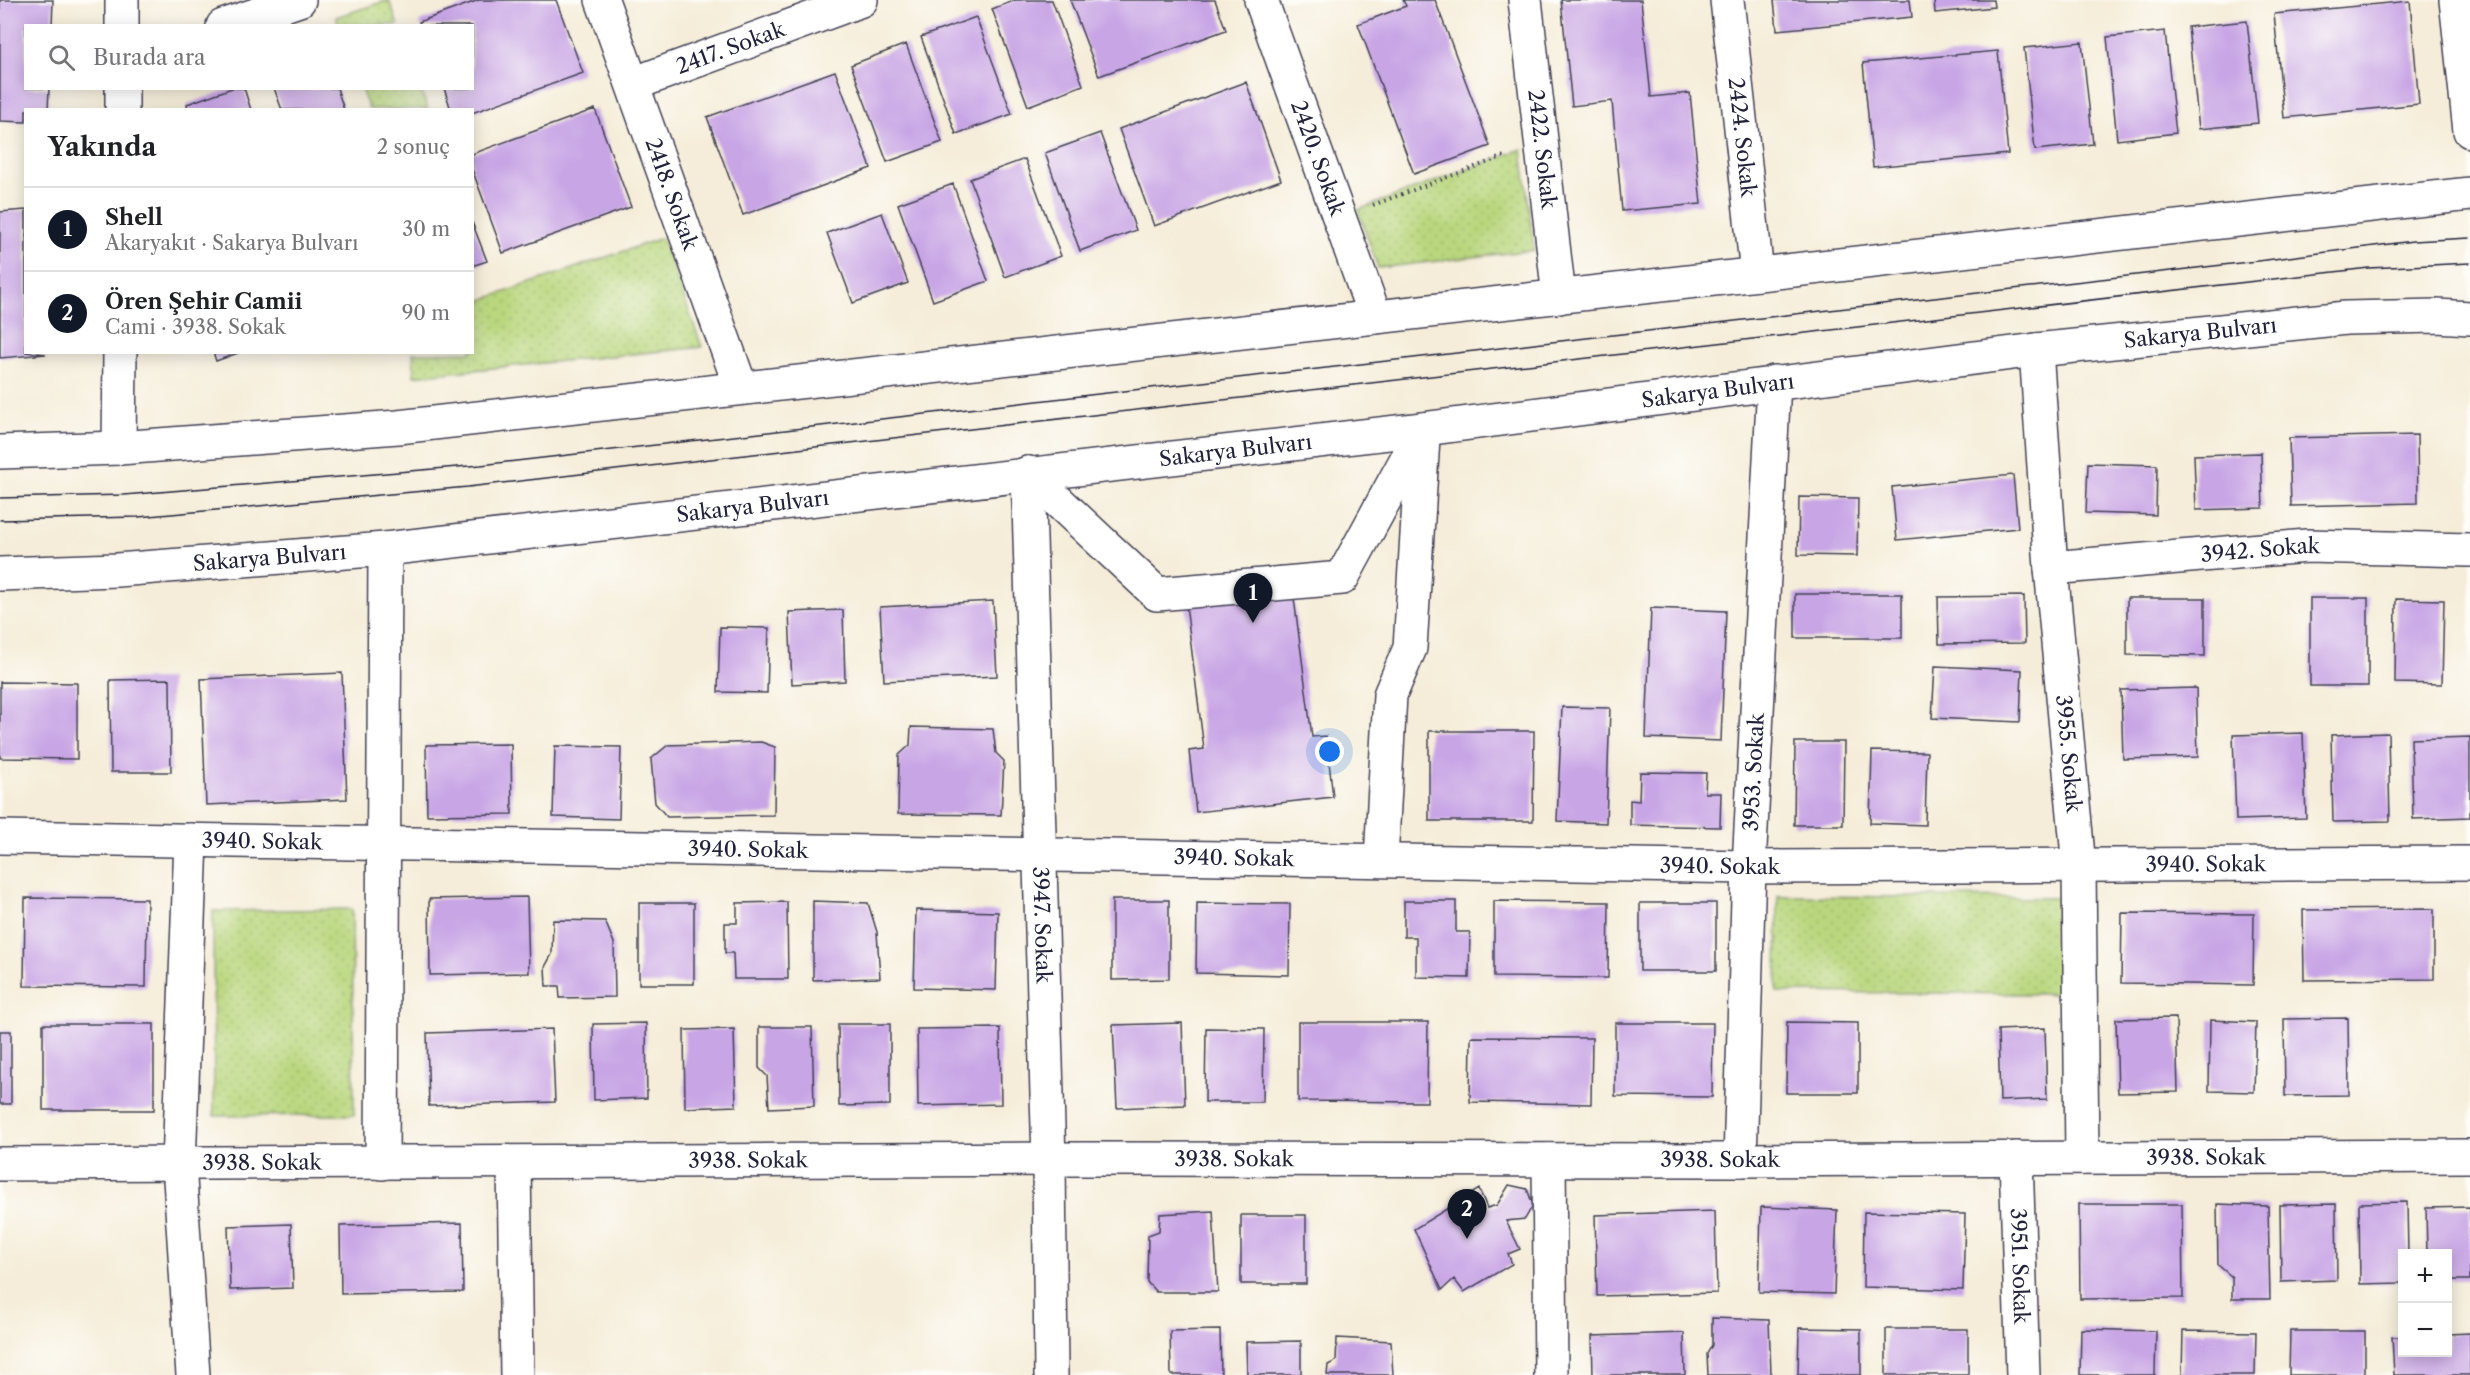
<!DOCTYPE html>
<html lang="tr">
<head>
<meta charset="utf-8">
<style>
	body { margin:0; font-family:"Libre Caslon Text",serif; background:#f6f6f6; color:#202124 }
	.controls { position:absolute; right:18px; bottom:18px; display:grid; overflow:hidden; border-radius:0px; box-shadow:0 3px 15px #0003 }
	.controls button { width:54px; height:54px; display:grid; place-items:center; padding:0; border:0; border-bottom:2px solid #e0e0e0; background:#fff; color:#202124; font:30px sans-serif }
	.you { position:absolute; left:1330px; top:752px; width:21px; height:21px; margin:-15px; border:4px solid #fff; border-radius:50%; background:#1a73e8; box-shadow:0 0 0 9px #1a73e833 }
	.badge { display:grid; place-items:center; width:39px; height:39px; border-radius:50%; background:#111827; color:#fff; font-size:20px; font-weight:700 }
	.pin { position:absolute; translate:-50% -50px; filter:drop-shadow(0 2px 3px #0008) }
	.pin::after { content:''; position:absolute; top:32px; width:21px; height:18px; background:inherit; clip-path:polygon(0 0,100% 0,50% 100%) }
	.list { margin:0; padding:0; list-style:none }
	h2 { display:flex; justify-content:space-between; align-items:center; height:78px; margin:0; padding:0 24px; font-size:26px }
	h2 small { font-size:20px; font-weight:400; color:#757577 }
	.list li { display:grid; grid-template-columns:39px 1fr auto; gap:18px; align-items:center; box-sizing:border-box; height:84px; padding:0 24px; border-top:2px solid #e0e0e0 }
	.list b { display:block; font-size:22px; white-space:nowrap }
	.list p { margin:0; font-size:20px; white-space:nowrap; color:#757577 }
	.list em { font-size:20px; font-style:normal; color:#757577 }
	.icon { flex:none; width:33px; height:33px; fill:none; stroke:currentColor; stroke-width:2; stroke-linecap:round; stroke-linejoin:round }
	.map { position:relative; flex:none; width:2470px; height:1375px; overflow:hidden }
	.search { position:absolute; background:#fff; box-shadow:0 3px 15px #0003; left:24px; top:24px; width:450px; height:66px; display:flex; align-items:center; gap:15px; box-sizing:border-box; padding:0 21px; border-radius:0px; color:#757577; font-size:22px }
	.panel { position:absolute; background:#fff; box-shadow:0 3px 15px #0003; left:24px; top:108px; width:450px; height:246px; border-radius:0px }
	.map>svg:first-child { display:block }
	.green { fill:url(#green-dots); stroke:#6e7c5c; stroke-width:1.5 }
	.building { fill:#c8a5e5 }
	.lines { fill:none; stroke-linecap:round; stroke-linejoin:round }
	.minor-casing { stroke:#424053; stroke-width:36 }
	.major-casing { stroke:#424053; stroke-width:36 }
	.path { stroke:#424053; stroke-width:4; stroke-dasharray:1.5 4.5; stroke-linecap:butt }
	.minor { stroke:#fff; stroke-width:33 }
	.major { stroke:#fff; stroke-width:33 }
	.tram { stroke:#22223b; stroke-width:1.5 }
	.labels { text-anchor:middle; stroke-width:5; stroke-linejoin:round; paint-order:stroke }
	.street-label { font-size:21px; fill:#22223b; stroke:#fdfcf7 }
</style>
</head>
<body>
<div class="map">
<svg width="2470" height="1375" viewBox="0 0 2470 1375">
	<defs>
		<pattern id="green-dots" width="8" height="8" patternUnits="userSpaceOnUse" patternTransform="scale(1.5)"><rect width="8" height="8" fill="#b9d77e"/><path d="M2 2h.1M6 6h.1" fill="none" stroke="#9fb86e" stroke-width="1.8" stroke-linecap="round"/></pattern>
	</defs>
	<rect width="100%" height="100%" fill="#fdfcf7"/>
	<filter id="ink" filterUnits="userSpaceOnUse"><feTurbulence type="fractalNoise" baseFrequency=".0167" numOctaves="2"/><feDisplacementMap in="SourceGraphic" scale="12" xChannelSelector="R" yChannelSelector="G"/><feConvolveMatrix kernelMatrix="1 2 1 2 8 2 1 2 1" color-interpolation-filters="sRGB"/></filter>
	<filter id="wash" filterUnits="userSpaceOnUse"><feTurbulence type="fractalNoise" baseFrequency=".008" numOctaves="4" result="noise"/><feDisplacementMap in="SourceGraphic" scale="24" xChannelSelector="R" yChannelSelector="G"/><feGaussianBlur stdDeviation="1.35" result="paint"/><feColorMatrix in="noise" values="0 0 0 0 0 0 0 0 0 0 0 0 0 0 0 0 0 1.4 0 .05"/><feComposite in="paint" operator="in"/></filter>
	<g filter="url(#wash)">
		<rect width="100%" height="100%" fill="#f5edd9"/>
		<path class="green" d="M389,0l9,25h-59l-3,-8z
			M361,89h59l8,20h-59z
			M1522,149l12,101 -156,18 -20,-58z
			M662,238l40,109 -288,29 -1,-23 59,-1 1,-49z
			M1778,896l284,2 -1,96 -284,-2z
			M352,909l2,206 -140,1 -1,-205z"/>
		<g id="blocks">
			<path class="building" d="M0,0h53l-1,26h-26v62h23l-1,22h-22v12l-26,-1z
				M479,0h77l27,73 -111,40v-3h-21l-7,-22h28v-62h-51l-2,-4z
				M1016,0h36l31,85 -55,21 -36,-97z
				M1070,0h145l11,30 -127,46z
				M1403,0h32l55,146 -76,28 -56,-150 48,-18z
				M1561,0h80l10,97 39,-4 11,111 -79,7 -10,-110 -40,5z
				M1774,0h136l2,17 -135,13z
				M1934,0h59l1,7 -59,6z
				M2410,1l9,103 -135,14 -10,-104z
				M976,17l36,97 -56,20 -35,-97z
				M2247,21l11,102 -59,6 -11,-102z
				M2165,31l11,102 -59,7 -10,-103z
				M2082,42l11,102 -58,6 -11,-102z
				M906,44l36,98 -55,20 -36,-97z
				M1998,51l10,103 -135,13 -10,-104z
				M835,71l36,97 -128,47 -36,-98z
				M1246,82l35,98 -127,46 -35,-97z
				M232,88h12l7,22h-63l-1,-6z
				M274,88h63l7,22h-62z
				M595,109l36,98 -128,46 -31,-84v-15z
				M1100,133l36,97 -56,21 -35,-98z
				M1025,159l36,97 -56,21 -35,-98z
				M953,184l35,97 -55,20 -35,-97z
				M26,210v142l20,2 -46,4v-146z
				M882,213l26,70 -55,20 -26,-70z
				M472,222l15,39 -15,5z
				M213,352h25v1l-22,8z
				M2417,435l1,68 -127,3 -2,-68z
				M2261,453l2,55 -67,2 -2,-55z
				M2088,463l69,2 -1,50 -70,-2z
				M2013,475l5,53 -121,12 -5,-53z
				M1799,497l59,1 -1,58 -59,-1z
				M1290,567l22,170 14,-1 7,61 -137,15 -7,-61 15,-2 -21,-168z
				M1795,594h107v44h-107z
				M2024,596l1,47 -86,1 -1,-47z
				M2127,598h78v58l-78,-1z
				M2310,598h58v88h-58z
				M2396,599l48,1 -2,84 -47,-1z
				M993,601l4,75 -113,5 -4,-74z
				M1651,608l75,3 -5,130 -75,-3z
				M843,610l2,71 -53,3 -3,-72z
				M720,627l49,1 -2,65 -49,-1z
				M1935,666l87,4 -2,52 -88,-4z
				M342,673l5,126 -141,6 -5,-126z
				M170,679l1,93h-60l-1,-92z
				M0,682l77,1v76l-77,-1z
				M2196,688l2,69 -75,2 -2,-69z
				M1562,707l48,1 -4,115 -49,-2z
				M911,727l82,2 3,24 8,8 -3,54 -103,-1 1,-59 11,-10z
				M1429,731h105l-1,90h-104z
				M2303,733l3,85 -70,2 -3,-85z
				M2388,733l2,88 -57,1 -2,-87z
				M2470,737v80l-57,2 -2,-80z
				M761,742l14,5 -1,68 -107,2 -12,-14 -4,-44 17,-14z
				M1795,742h49l-1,83h-49z
				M511,744l1,70 -85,1 -1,-70z
				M555,746l66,1 -2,72 -66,-2z
				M1872,751l55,1 -2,73 -55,-2z
				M1640,772l66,1 -1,20h16l-1,34 -90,-2v-25l9,1z
				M527,897l2,76 -99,2 -1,-76z
				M25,898l122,1 -1,88 -122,-1z
				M1112,900h57v79l-57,1z
				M813,901l55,2 9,29 3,46 -67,2z
				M1404,901h52v31h14l-1,46 -53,-1v-40h-12z
				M1494,901l115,1 -1,76 -114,-1z
				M787,902l1,77h-54l-1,-26h-8v-30h12v-20z
				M639,903h55v81h-55z
				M1197,903l93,1 -1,71 -93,-2z
				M1640,903h76v68h-76z
				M2434,909v70l-130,1 -1,-70z
				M916,910l82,2 -2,78 -82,-2z
				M2122,913l132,1 -1,71 -132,-2z
				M553,920l52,1 9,22 1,54 -55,1 -1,-12h-13l-1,-19 7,-13z
				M2176,1018l2,74 -60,1 -2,-74z
				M2348,1018l1,77 -64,1 -1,-77z
				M2210,1020l46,2 -2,70 -45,-1z
				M1298,1022h130l-1,80 -129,-1z
				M1787,1022l71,1v70h-72z
				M646,1023l1,75 -53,2 -1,-76z
				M1182,1023l3,82 -68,3 -4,-83z
				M1615,1023h98l-1,74 -97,-1z
				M43,1024h111v86h-111z
				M838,1024h52v81l-51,1z
				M759,1027h53l2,79 -45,2 -2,-32 -8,-8z
				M1000,1028l1,76 -83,2 -1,-77z
				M1206,1028l58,1 -1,73h-58z
				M2045,1028l2,71 -47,2 -2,-71z
				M552,1029l3,73 -126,4 -2,-73z
				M734,1029l2,77 -51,2 -1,-78z
				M0,1031h11v73h-11z
				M1471,1037l121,1 -1,66 -121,-2z
				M1509,1185l18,4 6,16 -8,14 -19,2 14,28 -12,5 4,10 -48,28 -10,-13 -12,11 -28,-61 65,-40 8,19 10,-3z
				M2407,1202l1,52h-6v29l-42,1 -1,-81z
				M2079,1204h103l1,94 -103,1z
				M2217,1204l51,2 2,93h-38v-22l-14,-12z
				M2336,1204l1,76 -56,2 -1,-77z
				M1761,1207l76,3 -3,84 -75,-2z
				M2470,1207v73h-22v-26h-21l-1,-46z
				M1213,1211l5,81h-62l-9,-10 1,-47 11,-4 1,-17z
				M1715,1211l2,82 -120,3 -2,-81z
				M1864,1212l101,2 -2,76 -100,-3z
				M1241,1215h65v69h-65z
				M462,1223l1,69 -122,2 -1,-68z
				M291,1224l2,64 -63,2 -2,-64z
				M1712,1318l57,2 2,55h-63l-1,-21 5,-9z
				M1799,1328l62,1v46h-63z
				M1886,1329h82v46h-82z
				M2081,1329l75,2 -1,44h-75z
				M1220,1330l1,45h-50l-1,-44z
				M2183,1331l73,1 -1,43h-73z
				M2290,1331h75v44h-76z
				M1684,1333l1,42h-92l-1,-39z
				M2470,1333v42h-76l-2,-38h10v15h46v-18z
				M1337,1338l54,3 2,34h-66l1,-10 8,-4z
				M1301,1341v34h-54l-1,-33z"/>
		</g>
	</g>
	<g filter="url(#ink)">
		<use href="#blocks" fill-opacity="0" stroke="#424053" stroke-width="1.5"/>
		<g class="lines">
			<g class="minor-casing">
				<g id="minor">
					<path id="s1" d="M602,0l139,388"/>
					<path id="s2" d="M1261,0l114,317"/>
					<path id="s3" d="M1525,0l34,297"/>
					<path id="s4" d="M1727,0l30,274"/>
					<path d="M2456,0l14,131"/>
					<path d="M122,26v-26"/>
					<path d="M223,26l76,-26"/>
					<path id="s5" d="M633,84l228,-84"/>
					<path d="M122,110v-22"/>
					<path id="s6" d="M2036,350l15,218 28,299 3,291"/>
					<path d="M119,448l1,-96"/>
					<path id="s7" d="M1028,473l21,687 2,215"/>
					<path d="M1028,473l129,121 185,-16 81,-149"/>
					<path id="s8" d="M2051,568l256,-22 163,4"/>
					<path id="s9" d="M0,837l1749,30 721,-4"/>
					<path d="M191,840l-12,324 14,211"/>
					<path d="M1381,860l9,-165 20,-47 13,-210"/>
					<path id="s10" d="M2016,1158l7,217"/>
					<path d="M1549,1160l2,215"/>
					<path id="s11" d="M1740,1160l9,-293 25,-485"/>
					<path d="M382,1163l3,-614"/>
					<path d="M514,1163l3,212"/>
					<path id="s12" d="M0,1164l1085,-5 655,1 730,-4"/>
				</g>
			</g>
			<g class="major-casing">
				<g id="major">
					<path d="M0,452l119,-4 279,-21 2072,-233"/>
					<path id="s13" d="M0,574l117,-4 268,-21 1038,-120 613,-79 310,-32 91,-2 33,2"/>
				</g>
			</g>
			<path class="path" d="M1373,205l134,-50"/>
			<use href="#minor" class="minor"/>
			<use href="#major" class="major"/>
			<path class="tram" d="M0,498l124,-3 357,-30 1785,-205 147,-19 57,-3
				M0,520l138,-3 330,-30 1901,-219 101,-5"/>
		</g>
	</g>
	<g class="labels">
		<g class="street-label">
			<text dy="7" stroke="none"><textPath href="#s5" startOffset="104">2417. Sokak</textPath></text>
			<text dy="7" stroke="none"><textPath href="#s4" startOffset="138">2424. Sokak</textPath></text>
			<text dy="7" stroke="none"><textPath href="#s3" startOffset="150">2422. Sokak</textPath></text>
			<text dy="7" stroke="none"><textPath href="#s2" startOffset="168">2420. Sokak</textPath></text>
			<text dy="7" stroke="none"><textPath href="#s1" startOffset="206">2418. Sokak</textPath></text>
			<text dy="7" stroke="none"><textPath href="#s13" startOffset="2214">Sakarya Bulvarı</textPath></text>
			<text dy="7" stroke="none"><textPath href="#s13" startOffset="1728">Sakarya Bulvarı</textPath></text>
			<text dy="7" stroke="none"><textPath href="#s13" startOffset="1242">Sakarya Bulvarı</textPath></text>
			<text dy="7" stroke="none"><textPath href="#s13" startOffset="756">Sakarya Bulvarı</textPath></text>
			<text dy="7" stroke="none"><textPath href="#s8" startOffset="210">3942. Sokak</textPath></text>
			<text dy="7" stroke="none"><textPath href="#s13" startOffset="270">Sakarya Bulvarı</textPath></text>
			<text dy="7" stroke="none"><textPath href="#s6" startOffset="405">3955. Sokak</textPath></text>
			<text dy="7" stroke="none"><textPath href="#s11" startOffset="388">3953. Sokak</textPath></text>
			<text dy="7" stroke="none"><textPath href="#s9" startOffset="262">3940. Sokak</textPath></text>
			<text dy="7" stroke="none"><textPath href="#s9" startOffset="748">3940. Sokak</textPath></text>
			<text dy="7" stroke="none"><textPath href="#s9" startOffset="1234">3940. Sokak</textPath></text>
			<text dy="7" stroke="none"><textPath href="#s9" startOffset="1720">3940. Sokak</textPath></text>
			<text dy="7" stroke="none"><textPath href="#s9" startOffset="2206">3940. Sokak</textPath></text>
			<text dy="7" stroke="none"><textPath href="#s7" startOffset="452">3947. Sokak</textPath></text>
			<text dy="7" stroke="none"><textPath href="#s12" startOffset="2206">3938. Sokak</textPath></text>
			<text dy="7" stroke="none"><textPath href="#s12" startOffset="1234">3938. Sokak</textPath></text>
			<text dy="7" stroke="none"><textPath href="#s12" startOffset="1720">3938. Sokak</textPath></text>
			<text dy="7" stroke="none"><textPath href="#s12" startOffset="748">3938. Sokak</textPath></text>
			<text dy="7" stroke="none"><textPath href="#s12" startOffset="262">3938. Sokak</textPath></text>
			<text dy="7" stroke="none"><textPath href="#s10" startOffset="108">3951. Sokak</textPath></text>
		</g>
	</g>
</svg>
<div class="controls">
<button>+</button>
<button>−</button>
</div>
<div class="you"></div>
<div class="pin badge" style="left:1253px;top:623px">1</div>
<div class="pin badge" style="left:1467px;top:1239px">2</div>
<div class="search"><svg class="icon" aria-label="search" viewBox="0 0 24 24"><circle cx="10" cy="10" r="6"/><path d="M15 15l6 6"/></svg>Burada ara</div>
<section class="panel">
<h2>Yakında<small>2 sonuç</small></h2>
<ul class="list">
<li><span class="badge">1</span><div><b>Shell</b><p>Akaryakıt · Sakarya Bulvarı</p></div><em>30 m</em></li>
<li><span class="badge">2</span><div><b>Ören Şehir Camii</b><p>Cami · 3938. Sokak</p></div><em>90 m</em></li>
</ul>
</section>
</div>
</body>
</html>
